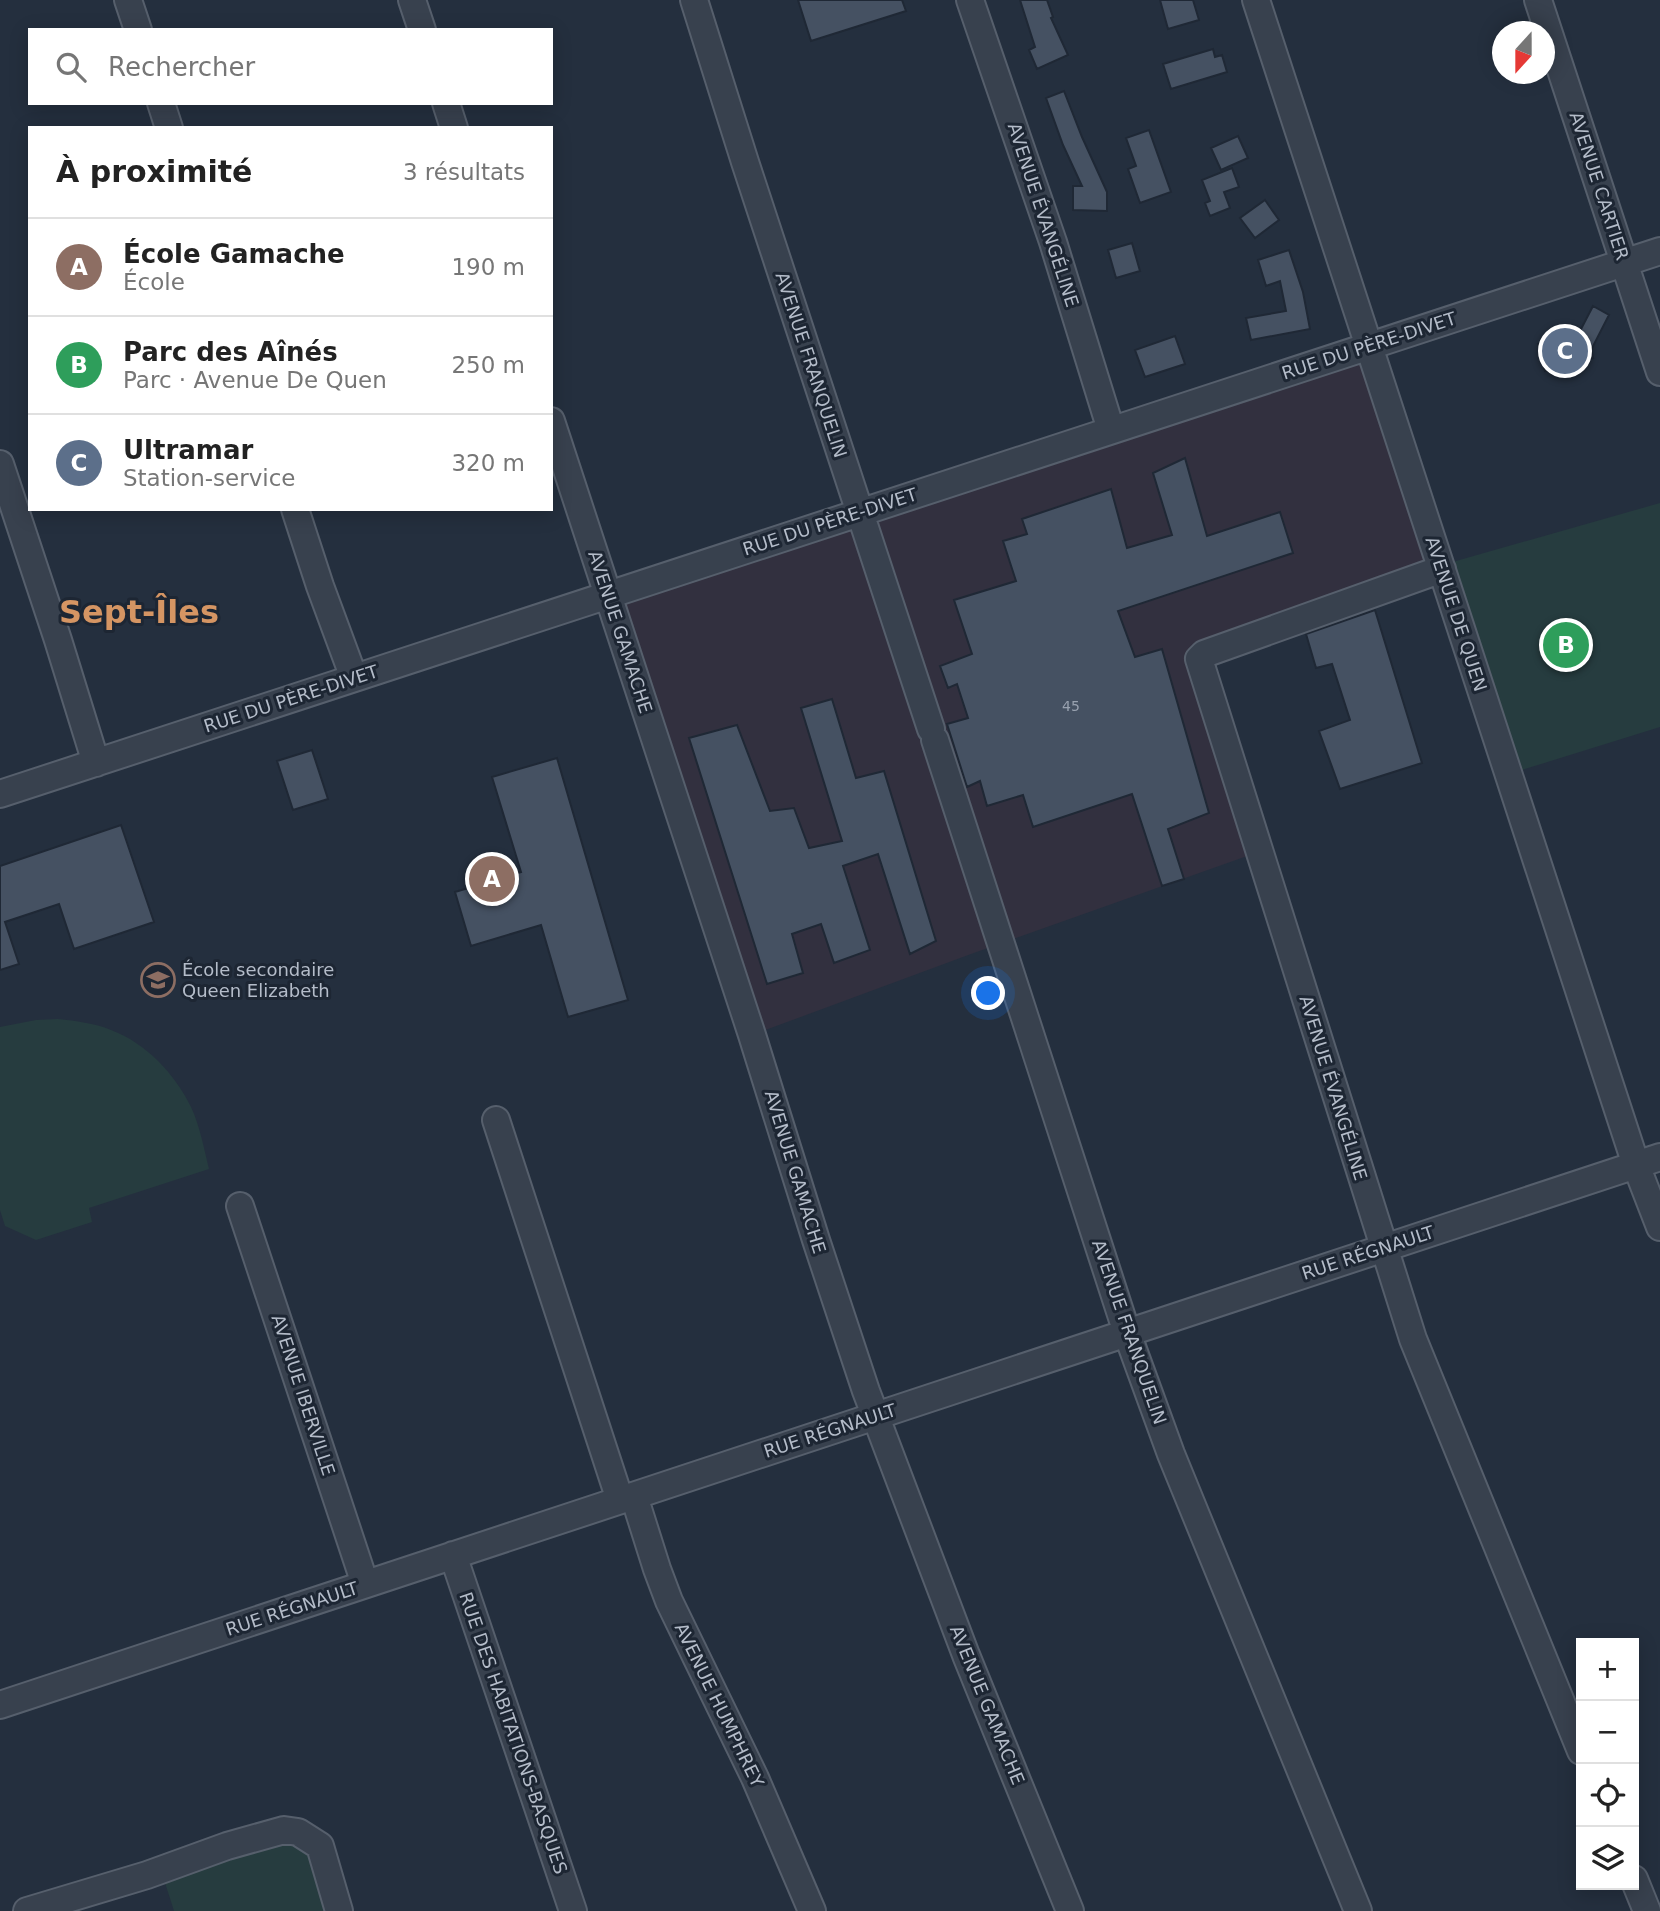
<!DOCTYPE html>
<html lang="fr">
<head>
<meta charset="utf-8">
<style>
	body { margin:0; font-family:"DejaVu Sans",sans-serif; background:#f6f6f6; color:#222 }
	.controls { position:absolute; right:21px; bottom:21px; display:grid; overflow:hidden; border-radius:0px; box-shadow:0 4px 18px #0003 }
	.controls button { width:63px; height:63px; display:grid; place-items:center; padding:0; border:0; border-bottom:2px solid #e0e0e0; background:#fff; color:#222; font:35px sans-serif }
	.compass { position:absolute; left:1492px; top:21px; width:63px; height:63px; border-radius:50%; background:#fff; box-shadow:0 4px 18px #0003; rotate:201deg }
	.you { position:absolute; left:989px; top:994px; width:24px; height:24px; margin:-18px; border:5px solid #fff; border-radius:50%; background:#1a73e8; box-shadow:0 0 0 10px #1a73e833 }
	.badge { display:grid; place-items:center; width:46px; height:46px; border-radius:50%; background:#516482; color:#fff; font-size:23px; font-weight:700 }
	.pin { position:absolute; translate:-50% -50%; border:4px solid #fff; box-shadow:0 2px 7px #0006 }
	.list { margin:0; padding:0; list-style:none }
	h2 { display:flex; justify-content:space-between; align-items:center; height:91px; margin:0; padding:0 28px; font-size:30px }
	h2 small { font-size:23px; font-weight:400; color:#767676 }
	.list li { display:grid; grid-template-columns:46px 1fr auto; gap:21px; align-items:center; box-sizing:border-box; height:98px; padding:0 28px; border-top:2px solid #e0e0e0 }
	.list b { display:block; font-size:26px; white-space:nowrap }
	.list p { margin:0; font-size:23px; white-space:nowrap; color:#767676 }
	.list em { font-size:23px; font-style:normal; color:#767676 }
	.icon { flex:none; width:38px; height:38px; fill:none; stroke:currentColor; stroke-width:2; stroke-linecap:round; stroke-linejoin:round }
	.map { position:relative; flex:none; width:1660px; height:1911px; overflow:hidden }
	.search { position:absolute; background:#fff; box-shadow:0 4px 18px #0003; left:28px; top:28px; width:525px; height:77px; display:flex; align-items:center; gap:18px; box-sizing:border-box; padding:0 24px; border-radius:0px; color:#767676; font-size:26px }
	.panel { position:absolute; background:#fff; box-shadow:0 4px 18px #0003; left:28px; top:126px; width:525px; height:385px; border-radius:0px }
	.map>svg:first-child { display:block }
	.medical { fill:#32303f }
	.green { fill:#263c3f }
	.building { fill:#455162; stroke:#1f2835; stroke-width:2 }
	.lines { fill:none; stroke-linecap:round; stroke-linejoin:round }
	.minor-casing { stroke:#565f6c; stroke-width:30 }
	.minor { stroke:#38414e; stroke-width:26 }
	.labels { text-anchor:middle; stroke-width:6; stroke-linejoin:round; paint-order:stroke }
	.number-label { font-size:14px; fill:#98a1af }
	.street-label { font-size:18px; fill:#b4bcc9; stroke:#1d2633 }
	.poi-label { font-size:18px; fill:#b4bcc9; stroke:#1d2633; text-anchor:start }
	.town-label { font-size:32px; font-weight:bold; fill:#d59563; stroke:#1d2633 }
</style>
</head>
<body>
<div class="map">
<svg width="1660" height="1911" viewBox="0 0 1660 1911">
	<rect width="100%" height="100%" fill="#242f3e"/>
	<path class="medical" d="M1369,346l73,223 -238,85 46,201 -279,99 -219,81 -143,-440z"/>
	<path class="green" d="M1660,503v224l-151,47 -60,-211z
		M58,1019c18,2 36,4 53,11 35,13 64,44 80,77 9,19 13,42 18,62l-120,39 3,14 -56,18 -31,-14 -5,-16v-183l36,-7z
		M298,1832l41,79h-165l-13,-41z"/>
	<path class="building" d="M798,0h104l4,11 -95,30z
		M1020,0h27l6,17 -2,1 17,37 -31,14 -8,-19 6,-3z
		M1160,0h33l6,20 -31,9z
		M1213,49l2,8 7,-2 5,17 -56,17 -8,-25z
		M1064,91l18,46 25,55v19l-34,-1v-24h9l-19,-41 -17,-47z
		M1149,130l22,62 -31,11 -12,-34 8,-3 -10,-28z
		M1238,136l10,22 -27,12 -10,-22z
		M1232,168l7,19 -15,5 6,16 -20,8 -5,-13 5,-2 -8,-21z
		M1265,200l14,20 -24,18 -15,-20z
		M1132,243l8,28 -24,7 -8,-28z
		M1289,250l14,42 7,37 -59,11 -5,-22 40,-7 -6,-30 -14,5 -8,-26z
		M1593,306l16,9 -18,35 2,8 -48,13 -7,-27 41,-11z
		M1175,336l10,28 -40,13 -10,-27z
		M1185,458l22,78 73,-24 13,41 -175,58 17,46 27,-8 47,164 -41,16 16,50 -22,7 -30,-92 -99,33 -10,-32 -36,11 -7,-25 -13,6 -20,-63 21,-6 -11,-34 -9,4 -8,-22 32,-12 -18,-54 62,-19 -13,-40 24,-7 -5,-15 89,-30 16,59 45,-13 -19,-62z
		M1375,610l47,153 -82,26 -21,-58 31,-11 -18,-56 -16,4 -10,-34z
		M832,699l24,79 28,-7 52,170 -26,13 -32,-100 -35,12 27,84 -36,13 -13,-39 -29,10 11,39 -36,11 -78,-246 48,-13 33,86 24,-3 15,40 33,-7 -41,-133z
		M312,750l16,49 -35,11 -16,-49z
		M557,758l71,242 -60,17 -27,-92 -70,21 -16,-54 66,-20 -29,-95z
		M121,825l33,97 -80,27 -15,-45 -54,18 14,42 -19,6v-104z"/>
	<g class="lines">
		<g class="minor-casing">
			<path id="minor" d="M128,0l10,30
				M412,0l10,30
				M694,0l51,162 186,567
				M970,0l83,242 58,188
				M1256,0l380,1165 24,62
				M1538,0l122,372
				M161,103l8,25
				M446,103l8,25
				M551,421l201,614 64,205 50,151 100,264 104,256
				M0,464l58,176 38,123
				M295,509l25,77 34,92
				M1442,569l-238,85 -5,5 214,680 168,412
				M935,740l192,593 44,121 187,457
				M0,794l1660,-543
				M496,1120l124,380
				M240,1206l125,378
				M634,1496l23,73 12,32 86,177 57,133
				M453,1555l120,356
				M0,1705l1660,-548
				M1634,1879l13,32
				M27,1911l120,-36 80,-29 57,-16 14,2 22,14 19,65"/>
		</g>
		<use href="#minor" class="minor"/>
	</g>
	<defs>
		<g id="school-ring" transform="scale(1.75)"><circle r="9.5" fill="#1d2633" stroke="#8d6e63" stroke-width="1.5"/><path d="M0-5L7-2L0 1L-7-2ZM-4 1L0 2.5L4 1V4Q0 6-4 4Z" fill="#8d6e63"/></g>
	</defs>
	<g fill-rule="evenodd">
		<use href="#school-ring" x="158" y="980"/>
	</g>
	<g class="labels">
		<g class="number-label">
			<text x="1071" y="711">45</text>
		</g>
		<g class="street-label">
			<text transform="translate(1599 186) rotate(72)" y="6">AVENUE CARTIER</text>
			<text transform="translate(1043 215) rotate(72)" y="6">AVENUE ÉVANGÉLINE</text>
			<text transform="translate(1369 346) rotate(-18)" y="6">RUE DU PÈRE-DIVET</text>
			<text transform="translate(811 365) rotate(72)" y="6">AVENUE FRANQUELIN</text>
			<text transform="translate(830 522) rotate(-18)" y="6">RUE DU PÈRE-DIVET</text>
			<text transform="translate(1456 614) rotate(72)" y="6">AVENUE DE QUEN</text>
			<text transform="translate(620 632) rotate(72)" y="6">AVENUE GAMACHE</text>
			<text transform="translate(291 699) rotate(-18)" y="6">RUE DU PÈRE-DIVET</text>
			<text transform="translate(1333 1088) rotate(73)" y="6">AVENUE ÉVANGÉLINE</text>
			<text transform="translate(795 1172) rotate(73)" y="6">AVENUE GAMACHE</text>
			<text transform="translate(1368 1253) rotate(-18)" y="6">RUE RÉGNAULT</text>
			<text transform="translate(1129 1332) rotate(71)" y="6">AVENUE FRANQUELIN</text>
			<text transform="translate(303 1395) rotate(72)" y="6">AVENUE IBERVILLE</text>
			<text transform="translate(830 1431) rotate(-18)" y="6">RUE RÉGNAULT</text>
			<text transform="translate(292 1609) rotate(-18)" y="6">RUE RÉGNAULT</text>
			<text transform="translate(719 1705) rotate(64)" y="6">AVENUE HUMPHREY</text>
			<text transform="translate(987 1705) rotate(68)" y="6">AVENUE GAMACHE</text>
			<text transform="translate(513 1733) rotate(71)" y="6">RUE DES HABITATIONS-BASQUES</text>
		</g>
		<g class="poi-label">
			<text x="182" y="976">École secondaire<tspan x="182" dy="21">Queen Elizabeth</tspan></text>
		</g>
		<g class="town-label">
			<text x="139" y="623">Sept-Îles</text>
		</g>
	</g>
</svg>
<div class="controls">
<button>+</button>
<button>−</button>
<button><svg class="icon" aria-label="locate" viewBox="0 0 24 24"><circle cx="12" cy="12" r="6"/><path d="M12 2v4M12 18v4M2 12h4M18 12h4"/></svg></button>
<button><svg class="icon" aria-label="layers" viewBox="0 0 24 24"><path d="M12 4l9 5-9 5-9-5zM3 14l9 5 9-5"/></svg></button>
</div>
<svg class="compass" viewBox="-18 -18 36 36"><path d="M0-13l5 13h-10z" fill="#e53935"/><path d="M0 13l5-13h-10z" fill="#767676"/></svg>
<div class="you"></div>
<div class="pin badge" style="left:492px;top:879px;background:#8d6e63">A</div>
<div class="pin badge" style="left:1566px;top:645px;background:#2e9e5b">B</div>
<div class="pin badge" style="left:1565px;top:351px;background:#5c6f8a">C</div>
<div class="search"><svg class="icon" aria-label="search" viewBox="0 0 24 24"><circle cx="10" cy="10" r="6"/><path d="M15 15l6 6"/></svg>Rechercher</div>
<section class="panel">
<h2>À proximité<small>3 résultats</small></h2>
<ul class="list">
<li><span class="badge" style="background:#8d6e63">A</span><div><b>École Gamache</b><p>École</p></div><em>190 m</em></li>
<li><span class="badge" style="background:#2e9e5b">B</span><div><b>Parc des Aînés</b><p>Parc · Avenue De Quen</p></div><em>250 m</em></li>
<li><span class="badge" style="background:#5c6f8a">C</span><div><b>Ultramar</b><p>Station-service</p></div><em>320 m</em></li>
</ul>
</section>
</div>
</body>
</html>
